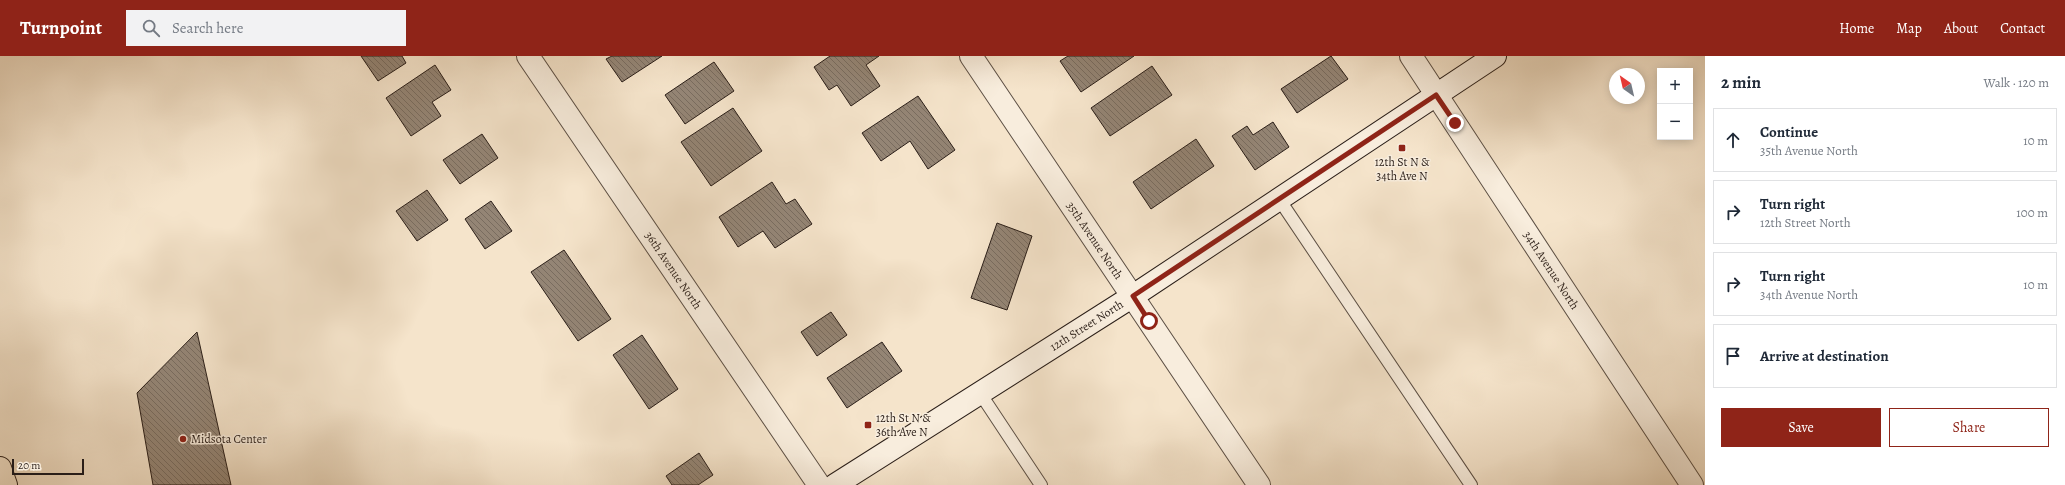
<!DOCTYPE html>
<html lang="en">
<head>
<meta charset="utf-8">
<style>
	body { margin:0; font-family:Alegreya,serif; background:#f2f2f3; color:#1f2937 }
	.controls { position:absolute; right:12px; top:12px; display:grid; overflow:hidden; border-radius:0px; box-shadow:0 2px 10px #0003 }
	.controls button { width:36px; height:36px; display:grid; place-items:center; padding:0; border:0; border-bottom:1px solid #e0e1e3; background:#fff; color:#1f2937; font:20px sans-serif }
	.compass { position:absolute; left:1609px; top:12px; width:36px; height:36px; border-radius:50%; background:#fff; box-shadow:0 2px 10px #0003; rotate:326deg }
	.scale { position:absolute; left:12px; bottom:10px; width:72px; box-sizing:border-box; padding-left:4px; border:2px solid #2a1e18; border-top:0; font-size:11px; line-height:14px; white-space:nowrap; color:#2a1e18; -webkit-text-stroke:3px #f8eddd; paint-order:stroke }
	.stop { position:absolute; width:12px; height:12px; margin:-9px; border:3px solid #8f2418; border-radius:50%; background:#fff }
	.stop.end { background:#8f2418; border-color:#fff; box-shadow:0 1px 4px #0008 }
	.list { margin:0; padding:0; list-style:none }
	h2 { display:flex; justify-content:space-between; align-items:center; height:52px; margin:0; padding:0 16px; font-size:17px }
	h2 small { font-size:13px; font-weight:400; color:#747a83 }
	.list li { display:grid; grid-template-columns:26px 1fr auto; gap:12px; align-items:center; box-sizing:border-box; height:64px; margin:0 8px 8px; padding:0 8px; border:1px solid #e0e1e3; border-radius:0px }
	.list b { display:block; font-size:15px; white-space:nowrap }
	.list p { margin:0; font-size:13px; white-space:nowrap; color:#747a83 }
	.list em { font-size:13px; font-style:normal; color:#747a83 }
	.actions { display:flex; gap:8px; padding:12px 16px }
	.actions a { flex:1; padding:9px 0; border:1px solid #8f2418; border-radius:0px; text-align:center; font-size:14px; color:#8f2418 }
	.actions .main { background:#8f2418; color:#fff }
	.icon { flex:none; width:22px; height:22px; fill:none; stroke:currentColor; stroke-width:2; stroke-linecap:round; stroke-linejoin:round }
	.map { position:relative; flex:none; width:1705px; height:429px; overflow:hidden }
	header { display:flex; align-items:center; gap:24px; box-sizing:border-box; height:56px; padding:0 20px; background:#8f2418; color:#fff }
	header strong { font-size:19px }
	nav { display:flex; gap:22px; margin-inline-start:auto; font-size:14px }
	.search { width:280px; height:36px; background:#f2f2f3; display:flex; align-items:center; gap:10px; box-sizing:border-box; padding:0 14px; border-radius:0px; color:#747a83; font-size:15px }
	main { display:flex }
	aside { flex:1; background:#fff }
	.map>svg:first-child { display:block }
	.building { fill:url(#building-back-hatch); stroke:#2a1e18 }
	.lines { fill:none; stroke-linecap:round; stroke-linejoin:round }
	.lane-casing { stroke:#5d5045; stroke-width:14 }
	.street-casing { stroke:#5d5045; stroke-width:24 }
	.secondary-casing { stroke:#2a1e18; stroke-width:24 }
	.highway-casing { stroke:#2a1e18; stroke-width:24 }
	.lane { stroke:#f8eddd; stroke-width:12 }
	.street { stroke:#f8eddd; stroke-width:22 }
	.secondary { stroke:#f8eddd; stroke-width:22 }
	.highway { stroke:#f5e4cb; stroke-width:22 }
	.route { stroke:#8f2418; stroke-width:5 }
	.poi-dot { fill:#8f2418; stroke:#f8eddd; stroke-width:1.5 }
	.labels { text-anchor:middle; stroke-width:3; stroke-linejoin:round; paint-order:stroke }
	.poi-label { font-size:12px; fill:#2a1e18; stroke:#f8eddd; text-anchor:start }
	.street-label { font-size:12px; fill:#2a1e18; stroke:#f8eddd }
</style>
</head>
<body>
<header>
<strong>Turnpoint</strong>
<div class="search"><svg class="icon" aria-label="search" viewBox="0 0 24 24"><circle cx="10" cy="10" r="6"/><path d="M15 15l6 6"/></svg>Search here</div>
<nav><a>Home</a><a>Map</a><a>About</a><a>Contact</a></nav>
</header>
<main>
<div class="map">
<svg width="1705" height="429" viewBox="0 0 1705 429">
	<defs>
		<pattern id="building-back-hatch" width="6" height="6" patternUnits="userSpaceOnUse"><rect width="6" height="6" fill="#948575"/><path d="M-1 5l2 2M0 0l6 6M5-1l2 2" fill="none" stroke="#796c5f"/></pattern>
	</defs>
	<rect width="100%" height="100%" fill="#f5e4cb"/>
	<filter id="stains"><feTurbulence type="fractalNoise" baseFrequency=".005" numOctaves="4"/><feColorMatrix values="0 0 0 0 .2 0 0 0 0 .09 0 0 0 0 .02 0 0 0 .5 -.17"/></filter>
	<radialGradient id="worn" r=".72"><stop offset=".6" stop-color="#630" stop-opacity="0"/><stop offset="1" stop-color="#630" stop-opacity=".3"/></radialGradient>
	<path class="building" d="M361,0h41l4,7 -28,18z
		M612,0h50l-40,26 -16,-23z
		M830,0h49l-13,9 14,21 -29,20 -14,-21 -8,5 -15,-23z
		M1068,0h66l-53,36 -21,-31z
		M1331,0l17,23 -51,34 -16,-24z
		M714,6l20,29 -49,33 -20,-29z
		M435,9l16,25 -19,12 9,14 -30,20 -25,-38z
		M1152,10l20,29 -62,41 -19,-28z
		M918,40l37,54 -27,19 -18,-28 -29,20 -19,-28z
		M733,52l29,43 -51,35 -30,-44z
		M1273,66l16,25 -34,23 -23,-34 15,-10 6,9z
		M482,78l16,24 -38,26 -17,-24z
		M1196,83l18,27 -63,43 -18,-27z
		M772,126l14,22 9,-5 17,25 -37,24 -12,-17 -25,16 -19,-30z
		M427,134l21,30 -31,21 -21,-30z
		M491,145l21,30 -27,18 -20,-30z
		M997,167l35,13 -25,74 -36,-12z
		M564,194l47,69 -33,22 -47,-69z
		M831,256l16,23 -30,21 -16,-24z
		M197,276l34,153h-78l-16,-92z
		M642,279l36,54 -29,20 -36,-54z
		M882,286l20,29 -55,37 -20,-30z
		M699,397l14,22 -15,10h-26l-6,-9z"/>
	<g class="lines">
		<g class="lane-casing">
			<path id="lane" d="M1279,143l192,286
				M980,337l61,92"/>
		</g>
		<g class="street-casing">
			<g id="street">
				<path id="s1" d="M528,0l291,429"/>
				<path id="s2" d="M971,0l288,429"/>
				<path id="s3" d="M1411,0l281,429"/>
			</g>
		</g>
		<g class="secondary-casing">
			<g id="secondary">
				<path id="s4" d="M835,429l298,-189 362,-240"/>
			</g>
		</g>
		<g class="highway-casing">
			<path id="highway" d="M0,412l6,17"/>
		</g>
		<use href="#lane" class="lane"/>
		<use href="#street" class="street"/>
		<use href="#secondary" class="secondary"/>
		<use href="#highway" class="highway"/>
	</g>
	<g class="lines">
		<path class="route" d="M1149,265l-16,-25 303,-201 19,28"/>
	</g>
	<g class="poi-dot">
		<rect x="1398" y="88" width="8" height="8" rx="2"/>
		<rect x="864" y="365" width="8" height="8" rx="2"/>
		<circle cx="183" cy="383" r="4"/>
	</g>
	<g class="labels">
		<g class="poi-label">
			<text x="1402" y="110" text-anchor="middle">12th St N &amp;<tspan x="1402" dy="14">34th Ave N</tspan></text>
			<text x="876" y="366">12th St N &amp;<tspan x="876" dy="14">36th Ave N</tspan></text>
			<text x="191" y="387">Midsota Center</text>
		</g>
		<g class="street-label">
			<text dy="4" stroke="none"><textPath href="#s2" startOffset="222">35th Avenue North</textPath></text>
			<text dy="4" stroke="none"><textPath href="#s1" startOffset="259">36th Avenue North</textPath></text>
			<text dy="4" stroke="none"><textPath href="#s3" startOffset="256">34th Avenue North</textPath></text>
			<text dy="4" stroke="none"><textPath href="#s4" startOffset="298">12th Street North</textPath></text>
		</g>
	</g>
	<rect width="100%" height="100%" filter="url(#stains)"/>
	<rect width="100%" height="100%" fill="url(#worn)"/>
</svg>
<div class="controls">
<button>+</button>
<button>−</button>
</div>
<svg class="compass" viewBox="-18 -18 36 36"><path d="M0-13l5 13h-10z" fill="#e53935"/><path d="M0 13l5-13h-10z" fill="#747a83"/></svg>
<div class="scale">20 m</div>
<div class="stop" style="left:1149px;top:265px"></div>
<div class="stop end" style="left:1455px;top:67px"></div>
</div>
<aside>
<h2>2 min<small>Walk · 120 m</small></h2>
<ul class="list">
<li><svg class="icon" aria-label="ahead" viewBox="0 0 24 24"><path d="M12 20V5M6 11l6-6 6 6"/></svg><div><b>Continue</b><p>35th Avenue North</p></div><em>10 m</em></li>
<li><svg class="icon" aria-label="right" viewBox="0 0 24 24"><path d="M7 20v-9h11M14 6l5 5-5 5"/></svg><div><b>Turn right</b><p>12th Street North</p></div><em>100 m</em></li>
<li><svg class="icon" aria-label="right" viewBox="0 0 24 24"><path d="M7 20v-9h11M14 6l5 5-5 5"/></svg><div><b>Turn right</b><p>34th Avenue North</p></div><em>10 m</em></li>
<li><svg class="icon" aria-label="arrive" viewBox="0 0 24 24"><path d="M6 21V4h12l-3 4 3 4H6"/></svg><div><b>Arrive at destination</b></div></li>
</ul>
<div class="actions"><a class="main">Save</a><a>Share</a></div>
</aside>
</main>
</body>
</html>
